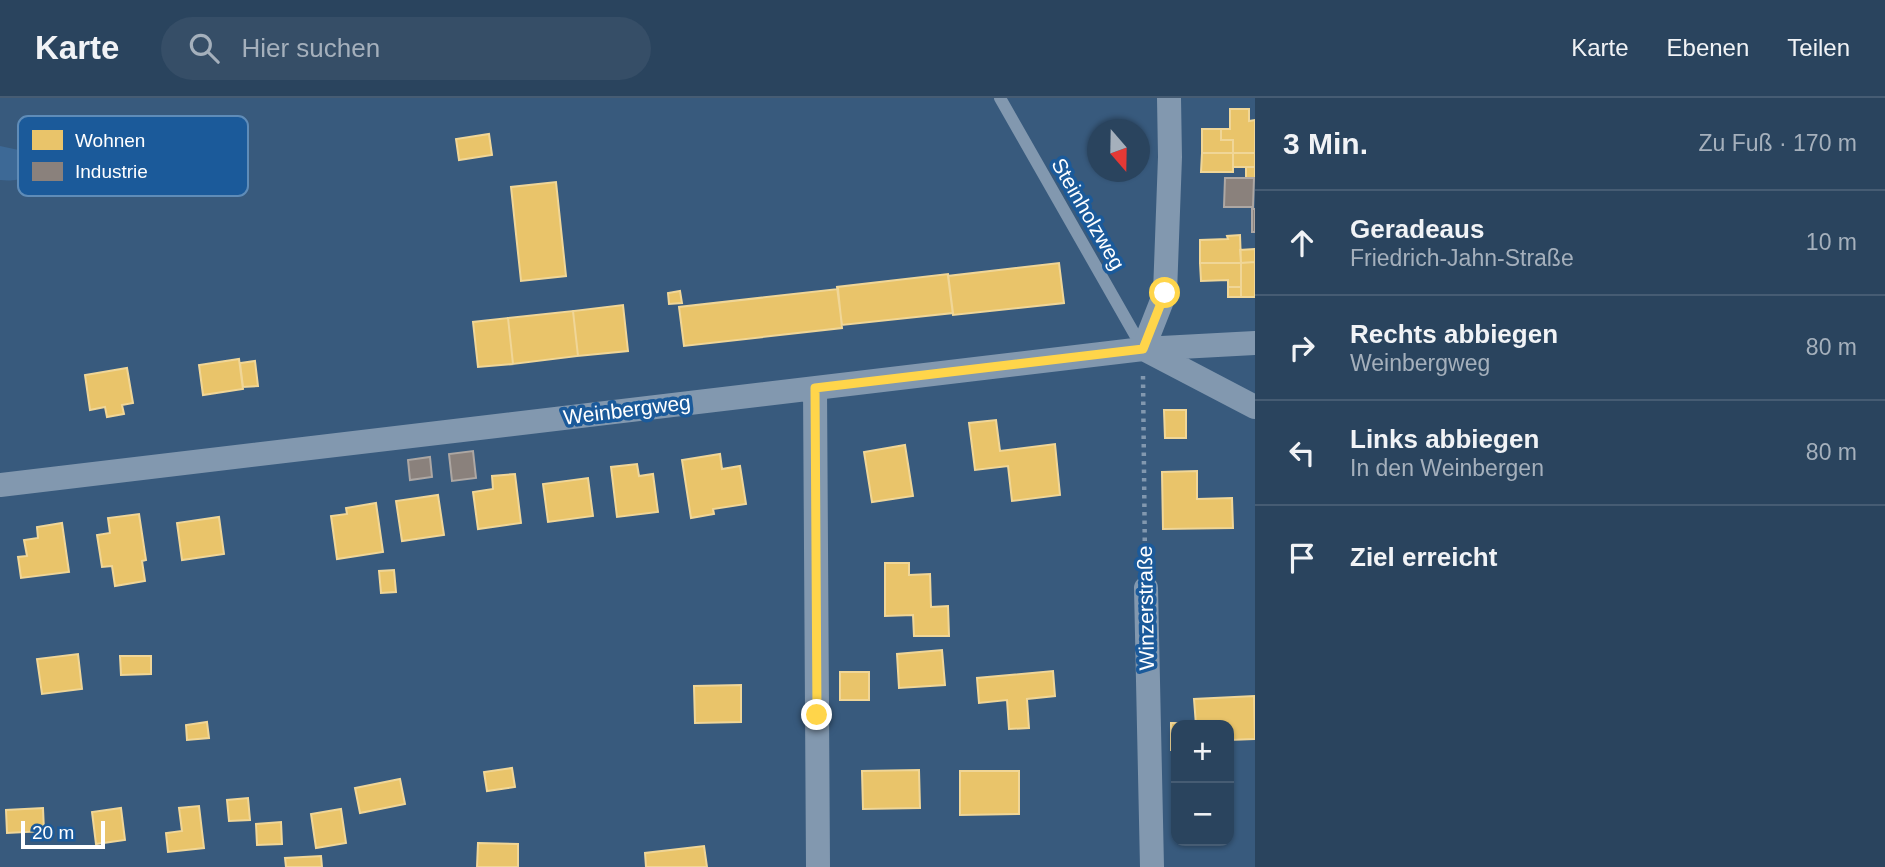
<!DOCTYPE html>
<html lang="de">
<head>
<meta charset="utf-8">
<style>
	body { margin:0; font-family:Helvetica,sans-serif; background:#364e67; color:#f1f3f6 }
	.controls { position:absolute; right:21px; bottom:21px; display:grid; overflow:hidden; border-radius:14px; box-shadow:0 2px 5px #0004 }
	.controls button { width:63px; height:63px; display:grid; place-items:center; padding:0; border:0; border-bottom:2px solid #465c73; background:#2a445e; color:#f1f3f6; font:35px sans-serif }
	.compass { position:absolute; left:1087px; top:21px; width:63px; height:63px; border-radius:50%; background:#2a445e; box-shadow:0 2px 5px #0004; rotate:160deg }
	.scale { position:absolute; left:21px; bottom:18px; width:84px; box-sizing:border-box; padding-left:7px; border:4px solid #fff; border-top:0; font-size:19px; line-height:24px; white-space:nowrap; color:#fff; -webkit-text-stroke:5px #1b5a9a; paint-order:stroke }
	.stop { position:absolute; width:21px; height:21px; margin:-16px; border:5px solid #ffd54a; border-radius:50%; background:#fff }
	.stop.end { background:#ffd54a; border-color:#fff; box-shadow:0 2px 7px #0008 }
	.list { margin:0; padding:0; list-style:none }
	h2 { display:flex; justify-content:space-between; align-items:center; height:91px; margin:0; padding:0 28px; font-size:30px }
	h2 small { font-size:23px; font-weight:400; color:#a5b0bc }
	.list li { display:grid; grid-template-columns:46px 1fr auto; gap:21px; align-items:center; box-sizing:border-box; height:105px; padding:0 28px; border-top:2px solid #465c73 }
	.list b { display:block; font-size:26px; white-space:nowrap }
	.list p { margin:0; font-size:23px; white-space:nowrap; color:#a5b0bc }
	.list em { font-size:23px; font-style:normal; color:#a5b0bc }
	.icon { flex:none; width:38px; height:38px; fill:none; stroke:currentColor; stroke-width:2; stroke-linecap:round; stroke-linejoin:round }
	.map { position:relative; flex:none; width:1255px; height:769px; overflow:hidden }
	header { display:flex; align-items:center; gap:42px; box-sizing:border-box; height:98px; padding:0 35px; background:#2a445e; border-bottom:2px solid #465c73 }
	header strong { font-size:33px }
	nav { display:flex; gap:38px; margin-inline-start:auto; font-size:24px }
	.search { width:490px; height:63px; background:#364e67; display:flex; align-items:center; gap:18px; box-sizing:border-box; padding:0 24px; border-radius:38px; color:#a5b0bc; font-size:26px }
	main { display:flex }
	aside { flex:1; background:#2a445e }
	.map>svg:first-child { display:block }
	.water { fill:#3d6996 }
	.homes { fill:#e9c46a; stroke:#f0d697; stroke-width:2 }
	.industry { fill:#8a817c; stroke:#ada7a3; stroke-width:2 }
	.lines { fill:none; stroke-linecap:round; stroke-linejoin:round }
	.path { stroke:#8298af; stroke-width:4.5; stroke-dasharray:3.5 5; stroke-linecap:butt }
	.lane { stroke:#8298af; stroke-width:12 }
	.street { stroke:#8298af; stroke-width:24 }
	.route { stroke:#ffd54a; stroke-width:9 }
	.labels { text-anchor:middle; stroke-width:7; stroke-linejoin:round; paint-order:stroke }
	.street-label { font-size:21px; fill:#fff; stroke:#1b5a9a }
	.key { fill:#1b5a9a; stroke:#5f8cb8; stroke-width:2 }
	.key-label { font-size:19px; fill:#fff }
</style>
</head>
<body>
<header>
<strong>Karte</strong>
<div class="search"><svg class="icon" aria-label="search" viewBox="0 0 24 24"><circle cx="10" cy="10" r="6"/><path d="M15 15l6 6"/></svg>Hier suchen</div>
<nav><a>Karte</a><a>Ebenen</a><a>Teilen</a></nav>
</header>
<main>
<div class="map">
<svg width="1255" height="769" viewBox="0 0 1255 769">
	<rect width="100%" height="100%" fill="#385a7d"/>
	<path class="water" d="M0,48l28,6 5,8c-4,18 -14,22 -33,20z"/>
	<path class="homes" d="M1230,11h19v12l6,-1v33h-22v-13h-12v-11h9z
		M1202,31h19v11h12v13h-31z
		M489,36l3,21 -33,5 -3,-21z
		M1202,55h31v19h-32z
		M1233,55h22v14h-22z
		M1246,69h9v11h-9z
		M556,84l10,94 -45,5 -10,-94z
		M1240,137l1,28h-41v-23l28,-1 -1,-3z
		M1255,151v13l-14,1 -1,-13z
		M1255,164v35h-14v-34z
		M1059,165l5,40 -111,12 -5,-39z
		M1200,165h41v24h-13v-7l-27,1z
		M948,176l5,39 -111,12 -5,-38z
		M1228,189h13v10h-13z
		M838,191l4,39 -158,18 -5,-39z
		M680,193l2,12 -13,1 -1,-11z
		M623,207l5,46 -50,5 -5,-45z
		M573,213l5,45 -65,8 -5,-46z
		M508,220l5,46 -35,3 -5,-45z
		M239,261l4,30 -40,6 -4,-30z
		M255,263l3,25 -15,1 -3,-24z
		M127,270l6,35 -11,2 2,9 -17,3 -2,-10 -15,3 -5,-35z
		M1164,312h22v28h-21z
		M996,322l4,31 55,-7 5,51 -48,6 -4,-35 -33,4 -6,-47z
		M905,347l8,51 -41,6 -8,-50z
		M720,356l2,15 18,-3 6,38 -33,5 1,5 -23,4 -9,-58z
		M637,366l2,12 14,-2 5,38 -41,5 -6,-50z
		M1197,373v28l35,-1 1,30 -70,1 -1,-57z
		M515,376l6,49 -43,6 -5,-37 20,-3 -1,-13z
		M588,380l5,38 -45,6 -5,-38z
		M438,397l6,40 -42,6 -6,-40z
		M376,405l7,49 -46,7 -6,-43 16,-2 -1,-6z
		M139,416l7,46 -4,1 3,20 -30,5 -3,-20 -10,1 -5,-32 13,-2 -2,-15z
		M219,419l5,37 -42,6 -5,-37z
		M62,425l7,49 -48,6 -3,-21 9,-1 -3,-16 14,-2 -1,-11z
		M885,465h24v12l21,-1 1,33 17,-1 1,30h-35l-1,-21 -28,1z
		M394,472l2,22 -15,1 -2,-22z
		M942,552l3,35 -46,3 -2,-34z
		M78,556l4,35 -40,5 -5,-35z
		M120,558h31v18l-30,1z
		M1053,573l2,25 -28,3 2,29 -20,1 -2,-29 -28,3 -2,-25z
		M840,574h29v28h-29z
		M741,587v37l-46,1 -1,-37z
		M1254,598l1,43 -26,1v-15h-33l-2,-26z
		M207,624l2,16 -22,2 -1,-15z
		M1171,625h17v2h-12v25h-5z
		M512,670l3,19 -28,4 -3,-19z
		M919,672l1,38 -57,1 -1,-38z
		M960,673h59v43l-59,1z
		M400,681l5,25 -45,9 -5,-25z
		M248,700l2,22 -21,1 -2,-21z
		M199,708l5,42 -36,4 -2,-19 16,-2 -3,-23z
		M43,710l1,23 -37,2 -1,-23z
		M121,710l4,32 -29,4 -4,-32z
		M341,711l5,34 -30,5 -5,-34z
		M281,724l1,22 -25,1 -1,-21z
		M478,745l40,1v23h-41z
		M704,748l3,21h-61l-1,-14z
		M321,758l1,11h-36l-1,-9z"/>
	<path class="industry" d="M1225,80h29l-1,29h-29z
		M1252,111h3v23h-3z
		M473,353l3,27 -24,3 -3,-27z
		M430,359l2,20 -22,3 -2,-20z"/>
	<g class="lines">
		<path class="path" d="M1143,278l2,187"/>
		<path class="lane" d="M1000,0l143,251"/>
		<path class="street" d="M1143,251l22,-56 5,-136 -1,-59
			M1144,251l111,58
			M815,290l3,479
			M0,387l1143,-136 112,-6
			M1146,490l6,279"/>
	</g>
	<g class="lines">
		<path class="route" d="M817,617l-2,-327 328,-39 22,-56"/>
	</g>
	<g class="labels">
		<g class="street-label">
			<text transform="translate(1088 116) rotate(60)" y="7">Steinholzweg</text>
			<text transform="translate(627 312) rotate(-7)" y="7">Weinbergweg</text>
			<text transform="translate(1146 510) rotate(-91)" y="7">Winzerstraße</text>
		</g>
	</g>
	<rect x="18" y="18" width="230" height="80" rx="10" class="key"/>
	<rect x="32" y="32" width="31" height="20" fill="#e9c46a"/>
	<rect x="32" y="64" width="31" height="19" fill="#8a817c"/>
	<g class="key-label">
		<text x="75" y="49">Wohnen</text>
		<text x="75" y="80">Industrie</text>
	</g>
</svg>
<div class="controls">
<button>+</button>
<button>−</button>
</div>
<svg class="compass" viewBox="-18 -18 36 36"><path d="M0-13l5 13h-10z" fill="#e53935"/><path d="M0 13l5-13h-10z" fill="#a5b0bc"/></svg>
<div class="scale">20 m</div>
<div class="stop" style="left:1165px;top:195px"></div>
<div class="stop end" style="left:817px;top:617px"></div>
</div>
<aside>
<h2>3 Min.<small>Zu Fuß · 170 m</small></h2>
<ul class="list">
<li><svg class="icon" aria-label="ahead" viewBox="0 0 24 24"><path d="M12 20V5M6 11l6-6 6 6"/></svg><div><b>Geradeaus</b><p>Friedrich-Jahn-Straße</p></div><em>10 m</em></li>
<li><svg class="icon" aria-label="right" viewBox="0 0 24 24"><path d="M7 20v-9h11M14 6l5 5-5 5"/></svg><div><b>Rechts abbiegen</b><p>Weinbergweg</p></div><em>80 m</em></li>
<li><svg class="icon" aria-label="left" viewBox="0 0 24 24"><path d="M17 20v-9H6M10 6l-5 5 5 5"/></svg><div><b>Links abbiegen</b><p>In den Weinbergen</p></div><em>80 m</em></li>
<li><svg class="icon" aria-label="arrive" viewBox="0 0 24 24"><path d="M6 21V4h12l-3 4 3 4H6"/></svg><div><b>Ziel erreicht</b></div></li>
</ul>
</aside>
</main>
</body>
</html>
